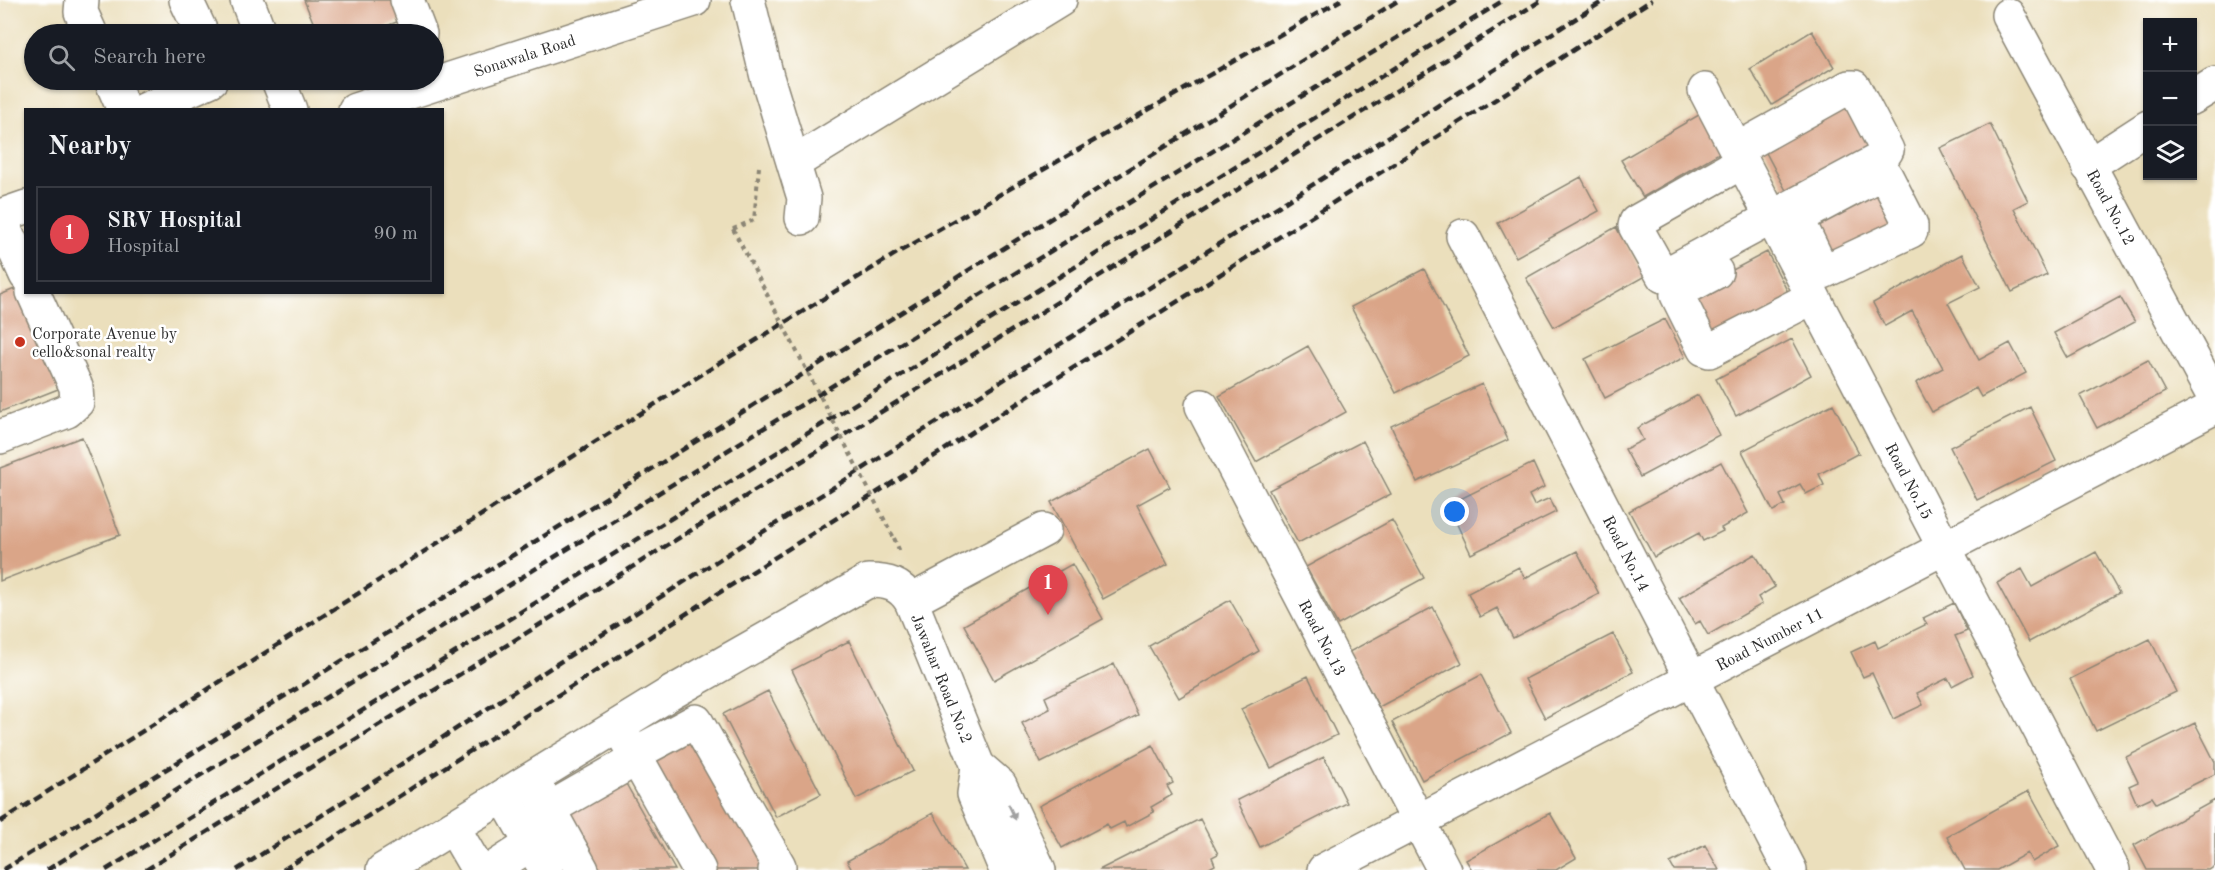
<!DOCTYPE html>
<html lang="en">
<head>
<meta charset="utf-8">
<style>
	body { margin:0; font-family:"Old Standard TT",serif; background:#242831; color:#f1f3f6 }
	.controls { position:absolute; right:18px; top:18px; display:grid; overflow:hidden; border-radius:0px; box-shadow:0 2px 4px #0004 }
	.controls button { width:54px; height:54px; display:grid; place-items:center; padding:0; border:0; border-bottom:2px solid #363941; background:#171b24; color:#f1f3f6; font:30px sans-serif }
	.you { position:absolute; left:1455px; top:512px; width:21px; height:21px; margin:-15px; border:4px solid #fff; border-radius:50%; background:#1a73e8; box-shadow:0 0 0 9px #1a73e833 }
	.badge { display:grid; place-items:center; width:39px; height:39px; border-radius:50%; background:#7c3aed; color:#fff; font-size:20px; font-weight:700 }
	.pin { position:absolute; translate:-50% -50px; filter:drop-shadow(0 2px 3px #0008) }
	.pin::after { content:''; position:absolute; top:32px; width:21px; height:18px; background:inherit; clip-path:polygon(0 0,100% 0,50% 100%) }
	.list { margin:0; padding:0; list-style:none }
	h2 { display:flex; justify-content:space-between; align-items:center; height:78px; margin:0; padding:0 24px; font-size:26px }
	h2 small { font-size:20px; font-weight:400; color:#9ea1a6 }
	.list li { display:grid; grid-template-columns:39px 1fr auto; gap:18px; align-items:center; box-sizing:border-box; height:96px; margin:0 12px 12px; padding:0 12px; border:2px solid #363941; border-radius:0px }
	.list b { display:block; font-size:22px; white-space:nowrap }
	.list p { margin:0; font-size:20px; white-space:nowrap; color:#9ea1a6 }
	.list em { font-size:20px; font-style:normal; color:#9ea1a6 }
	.icon { flex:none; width:33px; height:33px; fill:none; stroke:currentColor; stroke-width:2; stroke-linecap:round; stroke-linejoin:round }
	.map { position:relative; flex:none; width:2215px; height:870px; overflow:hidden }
	.search { position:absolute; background:#171b24; box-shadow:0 2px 4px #0004; left:24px; top:24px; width:420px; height:66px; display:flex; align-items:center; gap:15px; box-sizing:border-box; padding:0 21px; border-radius:33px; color:#9ea1a6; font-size:22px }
	.panel { position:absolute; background:#171b24; box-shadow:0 2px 4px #0004; left:24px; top:108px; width:420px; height:186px; border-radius:0px }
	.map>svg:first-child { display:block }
	.building { fill:#daa588 }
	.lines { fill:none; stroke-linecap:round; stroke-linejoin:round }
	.minor-casing { stroke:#8b8574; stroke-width:36 }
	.path { stroke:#8b8574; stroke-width:4; stroke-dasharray:4.5 4.5; stroke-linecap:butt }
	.minor { stroke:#fff; stroke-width:33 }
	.rail { stroke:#2b2b2b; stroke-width:4.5; stroke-dasharray:9 4.5; stroke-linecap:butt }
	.path-bridge { stroke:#8b8574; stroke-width:4; stroke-dasharray:4.5 4.5; stroke-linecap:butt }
	.oneway { fill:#a0a0a0 }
	.poi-dot { fill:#c8321e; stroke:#fff; stroke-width:2 }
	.labels { text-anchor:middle; stroke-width:5; stroke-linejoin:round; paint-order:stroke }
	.street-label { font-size:16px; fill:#2b2b2b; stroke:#fff }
	.poi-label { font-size:16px; fill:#2b2b2b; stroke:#fff; text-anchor:start }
</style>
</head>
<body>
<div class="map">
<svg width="2215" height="870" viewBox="0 0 2215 870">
	<rect width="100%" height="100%" fill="#fff"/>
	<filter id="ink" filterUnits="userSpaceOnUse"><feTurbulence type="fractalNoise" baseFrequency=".0167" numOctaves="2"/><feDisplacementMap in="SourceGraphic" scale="12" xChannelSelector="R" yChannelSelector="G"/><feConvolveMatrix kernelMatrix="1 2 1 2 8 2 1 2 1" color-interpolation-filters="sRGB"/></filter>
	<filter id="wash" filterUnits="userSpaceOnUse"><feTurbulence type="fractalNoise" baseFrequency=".008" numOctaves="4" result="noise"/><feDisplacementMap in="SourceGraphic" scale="24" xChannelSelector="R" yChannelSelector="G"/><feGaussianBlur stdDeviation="1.35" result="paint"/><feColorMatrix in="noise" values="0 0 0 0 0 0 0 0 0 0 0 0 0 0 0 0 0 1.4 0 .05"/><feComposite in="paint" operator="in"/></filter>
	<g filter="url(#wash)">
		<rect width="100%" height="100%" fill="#ebdfbc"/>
		<g id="blocks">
			<path class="building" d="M304,0h96l7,18 -41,16h-48z
				M1812,31l22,36 -62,38 -22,-36z
				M1853,99l26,50 -89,49 -27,-51z
				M1704,112l22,37 -83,48 -22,-37z
				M1990,124l38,77 -14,7 33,67 -35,17 -72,-144z
				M1581,177l18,34 -83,46 -18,-34z
				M1883,178l25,50 -84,41 -25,-49z
				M1616,227l29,49 -91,51 -28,-49z
				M1767,252l25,48 -84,44 -25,-48z
				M1962,254l18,33 -32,16 31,57 31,-17 16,30 -45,24 -5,-9 -44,24 -16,-29 27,-15 -31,-57 -27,15 -12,-23z
				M1424,269l45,87 -73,37 -45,-86z
				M17,288l41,101 -58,23v-117z
				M2120,297l15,25 -67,36 -14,-25z
				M1665,319l20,38 -80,41 -20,-39z
				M1792,339l19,36 -75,41 -20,-37z
				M1308,346l38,66 -90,50 -37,-66z
				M2148,360l17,32 -68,36 -17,-32z
				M1482,384l26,56 -91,42 -26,-56z
				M1698,395l21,40 -79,42 -15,-28 18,-9 -6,-12z
				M1833,404l26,49 -40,21 5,11 -18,9 -6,-10 -20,11 5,10 -12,6 -31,-60z
				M2030,407l26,54 -79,39 -27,-53z
				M82,437l38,98 -120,46v-113z
				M1363,441l28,53 -93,49 -29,-53z
				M1150,449l20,38 -33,18 31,59 -65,35 -52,-97z
				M1721,462l27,51 -27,15 2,3 -20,10 -4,-8 -45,24 -25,-46z
				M1533,463l11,24 -15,8 5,10 16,-7 6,14 -85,42 -23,-49z
				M1392,520l32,58 -86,47 -32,-58z
				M1577,551l22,43 -86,44 -16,-30 -17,9 -12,-24 51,-26 6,11z
				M2096,552l23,41 -90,49 -32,-59 25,-14 10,18z
				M1755,554l20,33 -17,10 4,7 -54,31 -8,-14 -5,3 -16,-26z
				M1072,564l31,55 -109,61 -30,-55z
				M1230,600l29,51 -80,47 -30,-52z
				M1954,603l13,28 -12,5 18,39 -21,11 -4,-8 -31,15 6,12 -30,14 -21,-46 -9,4 -12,-25 24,-11 3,7 49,-24 -4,-6z
				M1433,607l29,56 -83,44 -30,-55z
				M1613,634l20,38 -88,46 -20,-39z
				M2150,639l26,53 -80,39 -26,-52z
				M849,641l64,130 -57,28 -64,-129z
				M1114,664l24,51 -97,48 -19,-40 28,-14 -5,-12z
				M1481,675l30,58 -89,47 -30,-58z
				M1308,676l29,59 -66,33 -30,-59z
				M768,691l53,103 -45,23 -53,-103z
				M2195,723l20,39v12l-59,29 -4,-6 -15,7 -8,-18 9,-4 -12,-25z
				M694,726l77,138 -11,6h-55l-64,-113z
				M1153,745l20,38 -6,3 5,9 -21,12 3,5 -28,15 -2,-5 -14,7 -3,-5 -45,24 -23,-42z
				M1324,757l23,46 -87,44 -23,-47z
				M621,775l54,95h-85l-33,-57z
				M2029,791l30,55 -27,16 -5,-9 -30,17h-32l-18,-34z
				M2215,800v66l-6,4h-62l-13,-25z
				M933,813l32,57h-113l-5,-9z
				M1550,813l26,45 -20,12h-84l-6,-10z
				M1200,819l18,35 -6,3 3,8 -9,5h-107z
				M1705,845l14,25h-45l-4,-7z"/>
		</g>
	</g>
	<g filter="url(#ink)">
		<use href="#blocks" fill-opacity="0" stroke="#8b8574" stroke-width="1.5"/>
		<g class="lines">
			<g class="minor-casing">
				<g id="minor">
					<path d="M82,0l-1,12 10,22"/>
					<path d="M186,0l16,34"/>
					<path d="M247,0l13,34"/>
					<path d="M407,0l13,34"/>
					<path d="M748,0l19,77 37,121 -2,20"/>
					<path id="s1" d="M2008,15l207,384"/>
					<path d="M111,80l13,30"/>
					<path d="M278,80l12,30"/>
					<path id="s2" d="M1705,90l408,780"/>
					<path d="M2192,98l23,-14"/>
					<path d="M144,110l67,-30"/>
					<path id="s3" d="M355,110l339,-110"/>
					<path d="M1736,150l113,-63h5l33,63 -5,8 -219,118 -28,-50 1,-4 106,-60"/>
					<path d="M794,163l266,-163"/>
					<path d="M2088,166l60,-39"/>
					<path d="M1882,173l4,3 25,49v6l-88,41 -26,-54z"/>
					<path d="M0,216l26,-9"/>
					<path d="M0,218l26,57"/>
					<path id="s4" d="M1463,236l327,634"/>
					<path d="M1716,272l-36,19 -3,4 27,54 5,2 104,-54"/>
					<path id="s5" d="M1202,406l242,464"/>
					<path d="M0,437l67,-26 10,-9 -1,-15 -43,-95"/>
					<path d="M911,601l133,-71"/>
					<path d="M623,734l76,136"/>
					<path d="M634,754l62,-33 83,145 -4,4"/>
					<path d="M978,766l-4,28 32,76"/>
					<path d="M532,779l50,91"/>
					<path d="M504,796l42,74"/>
					<path d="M549,809l75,-43"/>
					<path d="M453,827l25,43"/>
					<path id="s6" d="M383,870l288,-177 197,-112c20,0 32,3 43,20l67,165 22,19 39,85"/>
					<path d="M491,870l40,-26"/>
					<path id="s7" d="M1324,870l891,-463"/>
				</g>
			</g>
			<path class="path" d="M733,229l21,-9 5,-53
				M894,538l6,14"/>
			<use href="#minor" class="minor"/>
			<path class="rail" d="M0,822l718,-458 179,-111 444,-253
				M3,870l609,-376 787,-494
				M47,870l1411,-870
				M106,870l1398,-870
				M146,870l1396,-870
				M237,870l464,-299 904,-571
				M283,870l1369,-870"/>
			<path class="path-bridge" d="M733,229l161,309"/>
		</g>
		<defs><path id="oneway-solid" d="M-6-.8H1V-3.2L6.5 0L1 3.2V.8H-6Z" transform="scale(1.5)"/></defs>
		<use class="oneway" href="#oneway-solid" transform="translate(1012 812) rotate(65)"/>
	</g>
	<circle class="poi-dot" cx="20" cy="342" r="6"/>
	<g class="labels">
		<g class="street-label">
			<text dy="6" stroke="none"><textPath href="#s3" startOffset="178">Sonawala Road</textPath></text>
			<text dy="6" stroke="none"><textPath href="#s1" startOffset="218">Road No.12</textPath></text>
			<text dy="6" stroke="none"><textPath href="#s2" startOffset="441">Road No.15</textPath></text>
			<text dy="6" stroke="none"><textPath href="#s4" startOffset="357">Road No.14</textPath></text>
			<text dy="6" stroke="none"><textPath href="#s5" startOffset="261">Road No.13</textPath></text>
			<text dy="6" stroke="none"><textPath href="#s7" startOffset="502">Road Number 11</textPath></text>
			<text dy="6" stroke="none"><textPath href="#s6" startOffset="698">Jawahar Road No.2</textPath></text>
		</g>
		<g class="poi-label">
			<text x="32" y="339">Corporate Avenue by<tspan x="32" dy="18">cello&amp;sonal realty</tspan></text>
		</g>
	</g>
</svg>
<div class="controls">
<button>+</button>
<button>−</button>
<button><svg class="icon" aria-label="layers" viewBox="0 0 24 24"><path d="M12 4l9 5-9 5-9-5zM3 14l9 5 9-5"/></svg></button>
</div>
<div class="you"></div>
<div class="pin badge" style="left:1048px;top:615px;background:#e0444e">1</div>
<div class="search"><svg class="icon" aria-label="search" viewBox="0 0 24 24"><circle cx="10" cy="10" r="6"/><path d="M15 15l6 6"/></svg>Search here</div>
<section class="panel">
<h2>Nearby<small></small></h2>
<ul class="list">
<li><span class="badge" style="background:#e0444e">1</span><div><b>SRV Hospital</b><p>Hospital</p></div><em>90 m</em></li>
</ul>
</section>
</div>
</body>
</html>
